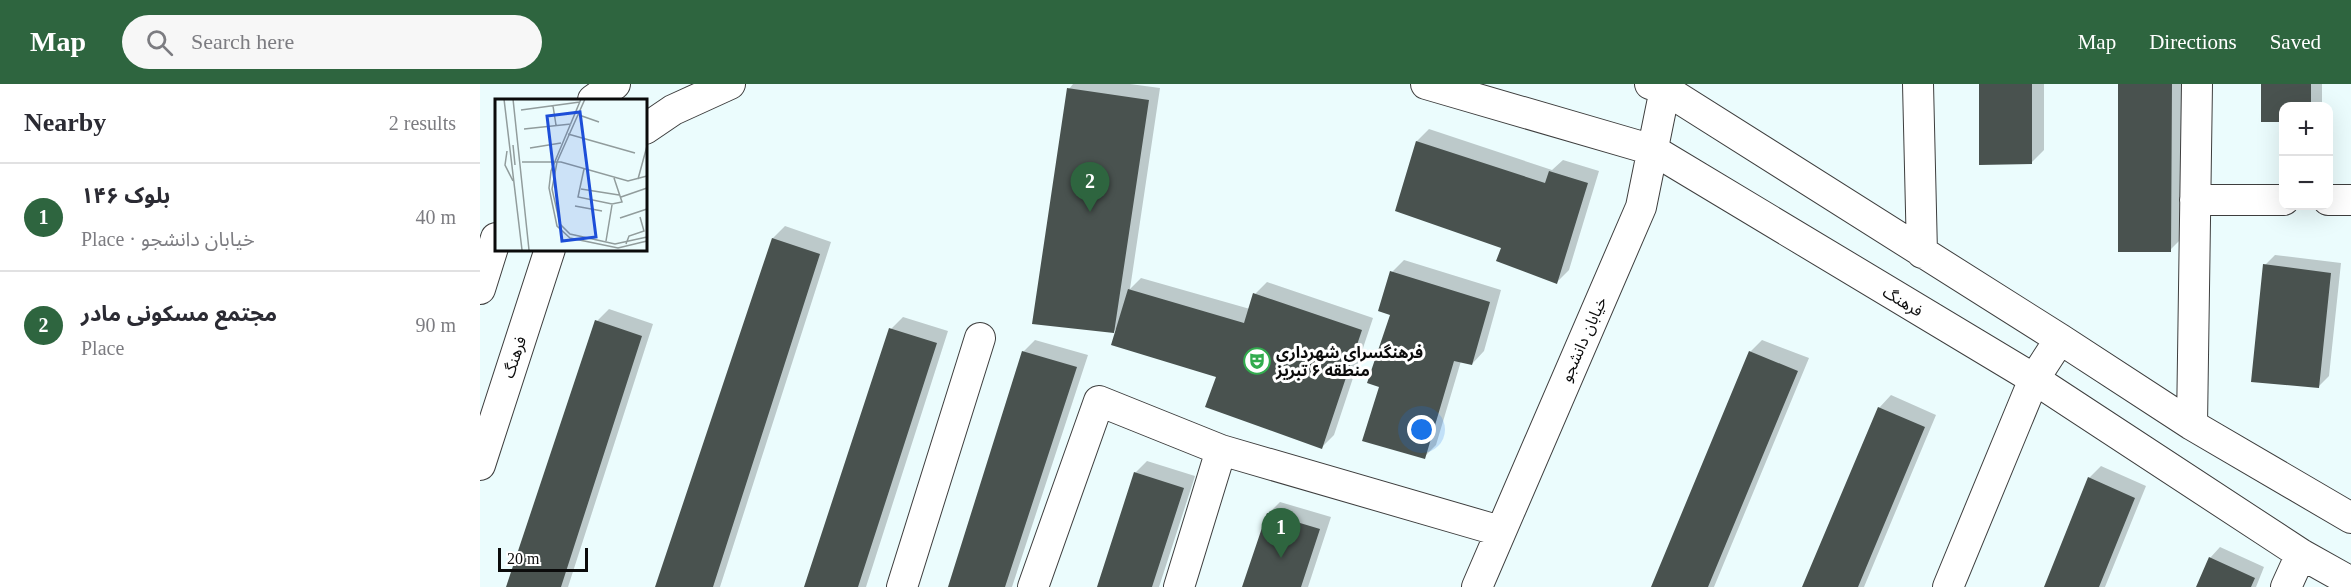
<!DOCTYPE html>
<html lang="en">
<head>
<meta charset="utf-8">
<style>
	body { margin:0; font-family:"Times New Roman","Noto Sans Arabic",serif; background:#f7f7f7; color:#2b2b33 }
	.controls { position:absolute; right:18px; top:18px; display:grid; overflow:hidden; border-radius:12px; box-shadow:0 6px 24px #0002 }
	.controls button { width:54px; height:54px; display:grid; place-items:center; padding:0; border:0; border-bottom:2px solid #e1e1e2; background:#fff; color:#2b2b33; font:30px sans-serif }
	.scale { position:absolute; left:18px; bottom:15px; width:90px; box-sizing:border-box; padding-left:6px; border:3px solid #0b0b0b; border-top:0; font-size:16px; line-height:21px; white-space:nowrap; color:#0b0b0b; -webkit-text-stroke:4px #fff; paint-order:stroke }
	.you { position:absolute; left:942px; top:346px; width:21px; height:21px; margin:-15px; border:4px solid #fff; border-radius:50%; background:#1a73e8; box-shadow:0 0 0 9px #1a73e833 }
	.badge { display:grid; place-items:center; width:39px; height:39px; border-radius:50%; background:#2e653f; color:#fff; font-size:20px; font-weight:700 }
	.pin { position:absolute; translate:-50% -50px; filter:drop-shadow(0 2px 3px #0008) }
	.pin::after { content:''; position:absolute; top:32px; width:21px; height:18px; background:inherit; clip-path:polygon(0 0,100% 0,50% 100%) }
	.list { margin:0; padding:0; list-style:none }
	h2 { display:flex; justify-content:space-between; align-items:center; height:78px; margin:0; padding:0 24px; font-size:26px }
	h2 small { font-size:20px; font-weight:400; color:#7c7c81 }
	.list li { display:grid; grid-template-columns:39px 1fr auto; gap:18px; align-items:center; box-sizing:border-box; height:108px; padding:0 24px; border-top:2px solid #e1e1e2 }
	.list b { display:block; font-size:22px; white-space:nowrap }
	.list p { margin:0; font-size:20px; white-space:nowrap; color:#7c7c81 }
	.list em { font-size:20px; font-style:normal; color:#7c7c81 }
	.icon { flex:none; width:33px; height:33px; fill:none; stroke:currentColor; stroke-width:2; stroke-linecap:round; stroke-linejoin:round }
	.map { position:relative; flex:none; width:1871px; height:503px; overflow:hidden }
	header { display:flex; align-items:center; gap:36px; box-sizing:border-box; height:84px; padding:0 30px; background:#2e653f; color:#fff }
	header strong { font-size:28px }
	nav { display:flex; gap:33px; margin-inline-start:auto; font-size:21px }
	.search { width:420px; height:54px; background:#f7f7f7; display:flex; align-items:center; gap:15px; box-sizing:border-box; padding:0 21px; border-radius:33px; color:#7c7c81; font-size:22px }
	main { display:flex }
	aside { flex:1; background:#fff }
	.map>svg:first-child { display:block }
	.shadow { fill:#0003 }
	.building { fill:#49524f }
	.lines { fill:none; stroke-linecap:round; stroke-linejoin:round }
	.minor-casing { stroke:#3e3e3e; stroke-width:32 }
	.minor { stroke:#fff; stroke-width:30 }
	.labels { text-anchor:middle; stroke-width:6; stroke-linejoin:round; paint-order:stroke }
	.street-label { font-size:16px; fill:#0b0b0b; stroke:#fff }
	.poi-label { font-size:16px; font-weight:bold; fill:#0b0b0b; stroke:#fff; text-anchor:start }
	.inset-road { fill:none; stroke:#919c9c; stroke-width:1.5 }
	.view { fill:#1d4ed8; fill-opacity:0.15; stroke:#1d4ed8; stroke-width:3 }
	.inset-edge { fill:none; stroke:#0b0b0b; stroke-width:3 }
</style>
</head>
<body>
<header>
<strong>Map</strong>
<div class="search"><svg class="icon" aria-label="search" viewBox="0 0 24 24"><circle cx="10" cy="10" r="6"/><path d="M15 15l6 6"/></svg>Search here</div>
<nav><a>Map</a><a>Directions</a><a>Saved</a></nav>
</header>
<main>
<aside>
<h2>Nearby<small>2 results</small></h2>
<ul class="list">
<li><span class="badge">1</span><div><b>بلوک ۱۴۶</b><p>Place · خیابان دانشجو</p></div><em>40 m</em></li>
<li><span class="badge">2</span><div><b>مجتمع مسکونی مادر</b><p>Place</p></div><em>90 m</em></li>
</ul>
</aside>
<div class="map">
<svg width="1871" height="503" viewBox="0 0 1871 503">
	<rect width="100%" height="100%" fill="#ebfcfd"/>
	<path class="shadow" d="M593,0h57l30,4 -30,201 11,-11 109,31 5,-15 12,-12 106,36 -39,117 -12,12 -104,-71 -100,-49 -4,4 -45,-242z
		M1500,0h64v66l-12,12z
		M1640,0h63l-1,154 -12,12z
		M1783,0h59v22h-38z
		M949,45l123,41 11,-10 36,11 -30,99 -12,12 -54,-35 -106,-37 20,-69z
		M305,142l46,16 -111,345h-63l116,-349z
		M1795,171l66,8 -12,113 -10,10 -54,-121z
		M924,176l97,30 -17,61 -12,13 -11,-3 -25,84 -12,12 -43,-70 11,-73v-42z
		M129,225l44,15 -85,263h-61l90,-266z
		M423,233l45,14 -82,256h-61l86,-258z
		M555,256l53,15 -76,232h-62l73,-235z
		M1282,256l47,18 -95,229h-61l97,-235z
		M1411,311l45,20 -72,172h-60l75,-179z
		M667,377l48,15 -36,111h-60l36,-114z
		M1621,382l45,20 -41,101h-60l44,-109z
		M800,418l51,15 -23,70h-64l24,-73z
		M1740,463l44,20 -8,20h-58l12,-29z"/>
	<path class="building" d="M1499,0h53v80l-53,1z
		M1638,0h54l-1,168h-53z
		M1781,0h50v22h-27v16h-23z
		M587,4l82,12 -35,233 -82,-9z
		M936,57l129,42 4,-12 39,12 -31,101 -61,-23 5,-13 -106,-37z
		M292,154l48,16 -107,333h-58z
		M1783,180l68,9 -12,115 -68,-6z
		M910,187l100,31 -18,63 -18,-4 -29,98 -63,-18 17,-54 -12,-4 23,-68 -12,-4z
		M648,205l116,34 9,-30 109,37 -40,119 -117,-42 11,-30 -105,-32z
		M115,236l47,16 -81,251h-55z
		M409,244l48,15 -79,244h-54z
		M542,267l55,16 -72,220h-57z
		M1269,267l49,20 -90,216h-57z
		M1398,323l47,20 -67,160h-56z
		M654,388l50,16 -32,99h-55z
		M1608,393l47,21 -36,89h-55z
		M787,429l53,16 -19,58h-59z
		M1729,473l46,21 -4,9h-55z"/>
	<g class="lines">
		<g class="minor-casing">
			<path id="minor" d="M946,0l227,66 381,229 267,175 50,28
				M1170,0l16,6 394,249 132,86 159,93
				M1438,0l4,169
				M113,16l22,-16
				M165,45l28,-19 57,-26
				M1715,116h89
				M1848,116h23
				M0,205l16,-51
				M1712,341l5,-341
				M0,381l70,-216
				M422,503l78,-249
				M553,503l66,-186 122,49 279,81
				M699,503l42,-137
				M997,503l164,-380 25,-123
				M1468,503l86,-208 26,-40
				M1806,503l15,-33"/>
		</g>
		<use href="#minor" class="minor"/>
	</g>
	<defs>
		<g id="theatre-ring" transform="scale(1.35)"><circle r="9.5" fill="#fff" stroke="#32ac4e" stroke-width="1.5"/><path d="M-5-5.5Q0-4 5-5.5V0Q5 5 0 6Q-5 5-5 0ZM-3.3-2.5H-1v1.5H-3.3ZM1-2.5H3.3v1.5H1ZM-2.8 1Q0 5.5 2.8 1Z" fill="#32ac4e"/></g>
	</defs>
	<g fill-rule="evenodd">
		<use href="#theatre-ring" x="777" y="277"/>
	</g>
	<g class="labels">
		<g class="street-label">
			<text transform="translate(1423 217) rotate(31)" y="6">فرهنگ</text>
			<text transform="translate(1103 255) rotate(-66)" y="6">خیابان دانشجو</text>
			<text transform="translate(34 273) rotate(-72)" y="6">فرهنگ</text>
		</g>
		<g class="poi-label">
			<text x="796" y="274">فرهنگسرای شهرداری<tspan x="796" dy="18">منطقه ۶ تبریز</tspan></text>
		</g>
	</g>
	<g transform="translate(15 15)">
		<rect width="152" height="152" fill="#ebfcfd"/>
		<path class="inset-road" d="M9,0l18,151M18,0l16,151M86,0l-30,72 -2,17 8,38 13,12 48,10 29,-7M90,0l-28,63 -5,27 8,35 10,10 45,10 32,-7M58,7l3,19M26,11l59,-8M84,16l20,7M29,30l47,-5M73,35l67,19M18,46l2,20M35,49l31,-5M12,52l-2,14 8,16M27,63h39l67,19 19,-5M89,70l-6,28 34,7 10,-2 -8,-24M143,80l9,-33M86,90l38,6M126,98l26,-9M80,107l27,5M125,119l27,-9M111,142l6,-36M131,145l3,-8 15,-5 -4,-14"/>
		<path class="view" d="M85,13l16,125 -34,4 -15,-125z"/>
		<rect width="152" height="152" class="inset-edge"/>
	</g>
</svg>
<div class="controls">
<button>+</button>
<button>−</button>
</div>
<div class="scale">20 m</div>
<div class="you"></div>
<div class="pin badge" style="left:801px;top:474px">1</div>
<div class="pin badge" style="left:610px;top:128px">2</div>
</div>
</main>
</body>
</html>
